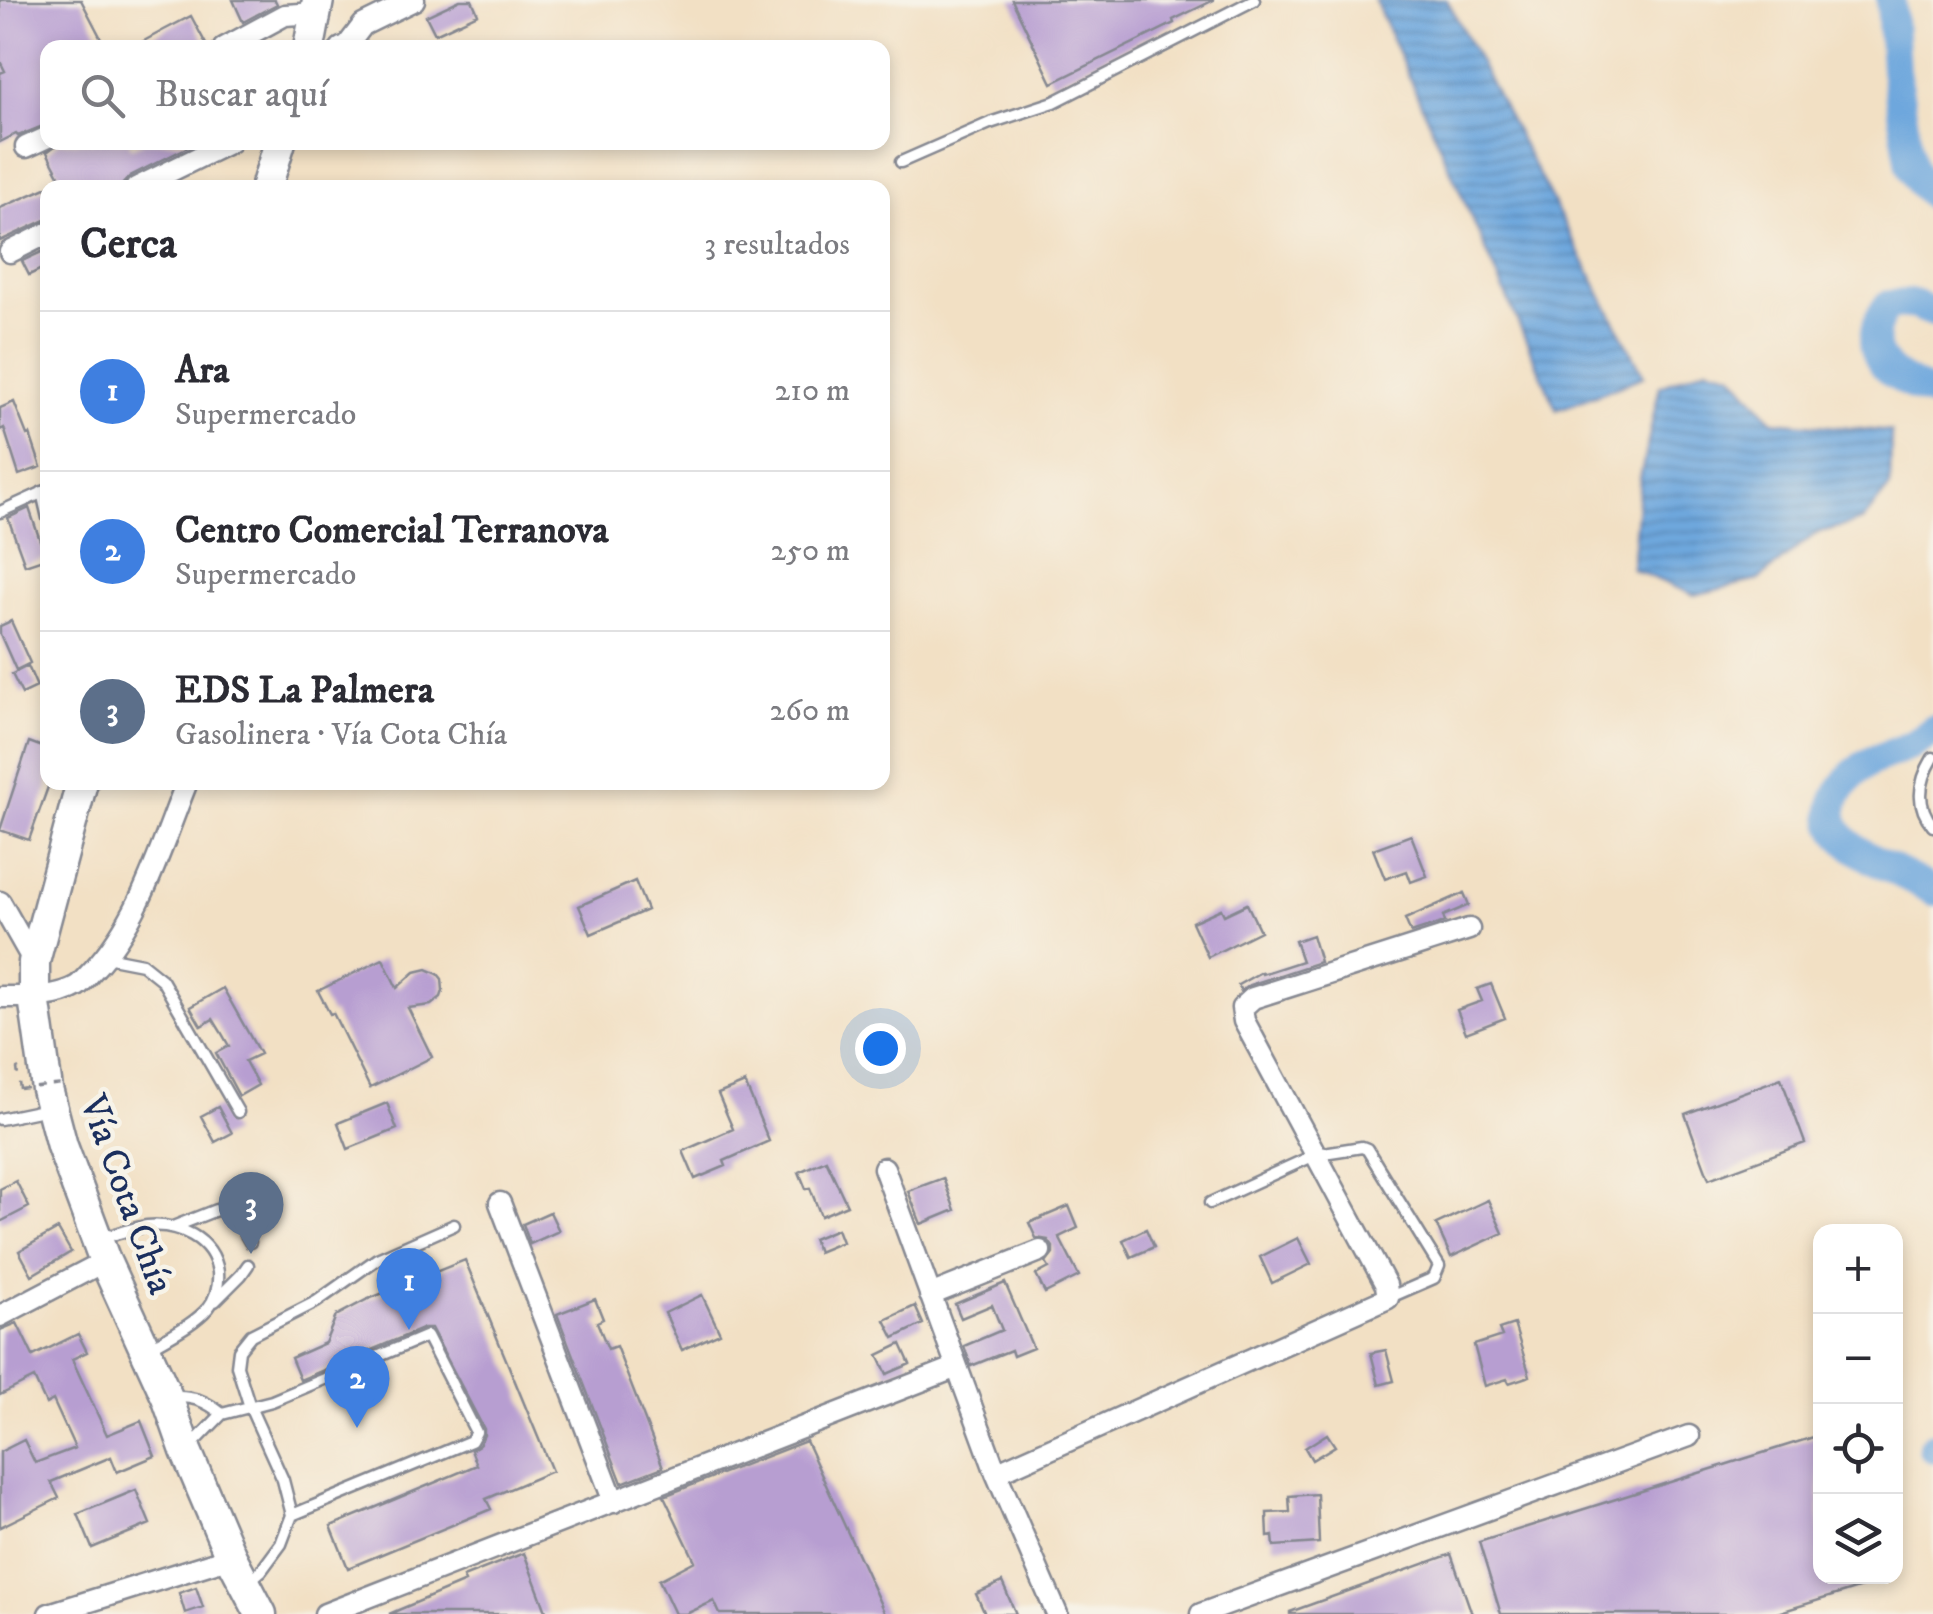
<!DOCTYPE html>
<html lang="es">
<head>
<meta charset="utf-8">
<style>
	body { margin:0; font-family:"IM FELL DW Pica",serif; background:#f2f2f3; color:#2b2b33 }
	.controls { position:absolute; right:30px; bottom:30px; display:grid; overflow:hidden; border-radius:20px; box-shadow:0 5px 15px #0003 }
	.controls button { width:90px; height:90px; display:grid; place-items:center; padding:0; border:0; border-bottom:2px solid #e1e1e2; background:#fff; color:#2b2b33; font:50px sans-serif }
	.you { position:absolute; left:880px; top:1048px; width:35px; height:35px; margin:-25px; border:8px solid #fff; border-radius:50%; background:#1a73e8; box-shadow:0 0 0 15px #1a73e833 }
	.badge { display:grid; place-items:center; width:65px; height:65px; border-radius:50%; background:#1f6fb2; color:#fff; font-size:32px; font-weight:700 }
	.pin { position:absolute; translate:-50% -82px; filter:drop-shadow(0 2px 5px #0008) }
	.pin::after { content:''; position:absolute; top:52px; width:35px; height:30px; background:inherit; clip-path:polygon(0 0,100% 0,50% 100%) }
	.list { margin:0; padding:0; list-style:none }
	h2 { display:flex; justify-content:space-between; align-items:center; height:130px; margin:0; padding:0 40px; font-size:42px }
	h2 small { font-size:32px; font-weight:400; color:#7c7c81 }
	.list li { display:grid; grid-template-columns:65px 1fr auto; gap:30px; align-items:center; box-sizing:border-box; height:160px; padding:0 40px; border-top:2px solid #e1e1e2 }
	.list b { display:block; font-size:38px; white-space:nowrap }
	.list p { margin:0; font-size:32px; white-space:nowrap; color:#7c7c81 }
	.list em { font-size:32px; font-style:normal; color:#7c7c81 }
	.icon { flex:none; width:55px; height:55px; fill:none; stroke:currentColor; stroke-width:2; stroke-linecap:round; stroke-linejoin:round }
	.map { position:relative; flex:none; width:1933px; height:1614px; overflow:hidden }
	.search { position:absolute; background:#fff; box-shadow:0 5px 15px #0003; left:40px; top:40px; width:850px; height:110px; display:flex; align-items:center; gap:25px; box-sizing:border-box; padding:0 35px; border-radius:20px; color:#7c7c81; font-size:38px }
	.panel { position:absolute; background:#fff; box-shadow:0 5px 15px #0003; left:40px; top:180px; width:850px; height:610px; border-radius:20px }
	.map>svg:first-child { display:block }
	.water { fill:url(#water-rules); stroke:#446b9e; stroke-width:2.5 }
	.lines { fill:none; stroke-linecap:round; stroke-linejoin:round }
	.river { stroke:#6ea7dd; stroke-width:30 }
	.building { fill:#b79ed1 }
	.lane-casing { stroke:#868891; stroke-width:15 }
	.street-casing { stroke:#868891; stroke-width:25 }
	.primary-casing { stroke:#868891; stroke-width:35 }
	.path { stroke:#868891; stroke-width:2.5; stroke-dasharray:8 8; stroke-linecap:butt }
	.lane { stroke:#fff; stroke-width:10 }
	.street { stroke:#fff; stroke-width:20 }
	.primary { stroke:#fff; stroke-width:30 }
	.path-bridge { stroke:#868891; stroke-width:2.5; stroke-dasharray:8 8; stroke-linecap:butt }
	.labels { text-anchor:middle; stroke-width:9; stroke-linejoin:round; paint-order:stroke }
	.street-label { font-size:38px; fill:#1b2f5e; stroke:#f7f3e8 }
</style>
</head>
<body>
<div class="map">
<svg width="1933" height="1614" viewBox="0 0 1933 1614">
	<defs>
		<pattern id="water-rules" width="6" height="5" patternUnits="userSpaceOnUse" patternTransform="scale(2.5)"><rect width="6" height="5" fill="#6ea7dd"/><path d="M0 2.5h6" fill="none" stroke="#5a88b6"/></pattern>
	</defs>
	<rect width="100%" height="100%" fill="#f7f3e8"/>
	<filter id="ink" filterUnits="userSpaceOnUse"><feTurbulence type="fractalNoise" baseFrequency=".01" numOctaves="2"/><feDisplacementMap in="SourceGraphic" scale="20" xChannelSelector="R" yChannelSelector="G"/><feConvolveMatrix kernelMatrix="1 2 1 2 8 2 1 2 1" color-interpolation-filters="sRGB"/></filter>
	<filter id="wash" filterUnits="userSpaceOnUse"><feTurbulence type="fractalNoise" baseFrequency=".0048" numOctaves="4" result="noise"/><feDisplacementMap in="SourceGraphic" scale="40" xChannelSelector="R" yChannelSelector="G"/><feGaussianBlur stdDeviation="2.25" result="paint"/><feColorMatrix in="noise" values="0 0 0 0 0 0 0 0 0 0 0 0 0 0 0 0 0 1.4 0 .05"/><feComposite in="paint" operator="in"/></filter>
	<g filter="url(#wash)">
		<rect width="100%" height="100%" fill="#f2e0c4"/>
		<path class="water" d="M1375,0h72l197,376 -87,34z
			M1707,367l25,6 41,48 118,11 -1,55 -28,34 -46,12 -58,47 -64,15 -62,-26 8,-90 20,-93z"/>
		<g class="lines">
			<path class="river" d="M1891,0l4,70 16,96 9,17 13,13
				M1933,312l-20,-8 -25,1c-34,47 1,73 45,89
				M1933,730c-9,8 -21,16 -33,20 -12,6 -24,7 -35,15 -11,6 -20,18 -26,28 -31,52 63,76 94,98
				M1933,1447v1"/>
		</g>
		<g id="blocks">
			<path class="building" d="M0,0h81l25,48h-58v76l-30,12 -2,-2 -16,8v-69l5,-2 -5,-10z
				M233,0h42l2,4 -34,18z
				M460,0h12l6,14 -43,20 -9,-18z
				M1012,0h202l-41,20 1,3 -122,60z
				M191,16l17,32h-77l33,-18z
				M60,142h69l2,6 13,-6h54l-68,34 -11,12h-53l-19,-36z
				M48,187v32l-48,22v-33z
				M48,249v17l-19,9 -7,-14z
				M14,402l13,33 3,-1 11,33 -22,8 -15,-47 -4,2v-22z
				M29,508l17,50 -21,7 -17,-47z
				M11,621l19,42 -14,7 -16,-36v-8z
				M28,666l9,21 -15,7 -10,-20z
				M29,742l19,7v38l-19,53 -29,-10z
				M1411,835l16,41 -16,6 -4,-11 -22,8 -12,-30z
				M635,881l12,29 -56,24 -12,-28z
				M1464,893l5,12 -26,11 2,6 -34,11 -6,-14z
				M1247,904l13,27 -52,26 -16,-35 29,-13 3,6z
				M1312,935l8,27 -71,23 -8,6 -3,-6 23,-13 1,2 40,-13 -7,-20z
				M383,959l14,29 18,-16 12,-3 11,5 4,5 1,12 -2,6 -10,8 -23,3 24,49 -62,31 -37,-75 -3,1 -12,-23z
				M1491,984l14,34 -39,15 -9,-23 25,-9 -5,-12z
				M223,988l37,66 -15,7 13,24 -19,11 -23,-43 13,-7 -8,-14 -8,-13 -12,7 -11,-19z
				M1781,1078l24,65 -96,36 -24,-65z
				M745,1083l24,58 -45,20 2,5 -31,13 -12,-28 50,-22 -15,-35z
				M387,1103l10,26 -49,20 -10,-26z
				M218,1107l14,26 -17,9 -14,-26z
				M826,1160l21,45 -26,11 -11,-28 -4,1 -7,-17z
				M943,1178l12,32 -34,14 -13,-33z
				M16,1181l13,26 -29,15v-33z
				M1488,1200l15,33 -52,24 -15,-33z
				M1069,1206l9,22 -19,9 20,39 -34,17 -9,-18 13,-7 -3,-5 7,-9v-7l-5,-7 -12,-2 -7,-15z
				M550,1212l9,19 -29,13 -7,-20z
				M58,1229l13,23 -39,23 -13,-24z
				M837,1229l5,13 -24,10 -5,-13z
				M1146,1229l8,18 -23,10 -8,-17z
				M1298,1238l13,26 -39,19 -12,-26z
				M465,1260l87,211 -66,28 5,10 -143,59 -17,-42 146,-61 -6,-15 8,-5 5,-10v-6l-53,-101h-7l-124,52 -9,-22 34,-15 11,-27 30,-16z
				M1005,1283l28,65 -20,8 -2,-6 -40,16 -7,-20 38,-16 -10,-25 -31,13 -6,-14z
				M702,1295l18,38 -38,17 -17,-37z
				M595,1299l8,20 -6,3 11,27 8,-3 47,121 -41,16 -65,-169z
				M915,1306l8,18 -29,14 -9,-18z
				M17,1323l16,33 45,-22 9,18 -15,7 35,76 34,-14 14,35 -38,16 -6,-15 -60,25 8,16 -59,29v-75l24,-12 11,23 40,-15 -22,-48 -7,4 -12,-26 -34,17v-65z
				M1514,1324l16,52 -21,7 -2,-4 -22,7 -11,-41 28,-9 -3,-7z
				M901,1344l9,20 -23,10 -9,-19z
				M1386,1350l8,31 -15,4 -8,-32z
				M1327,1434l8,12 -23,14 -7,-12z
				M1820,1435v141h64v4l-110,34h-273l-22,-72z
				M806,1441l79,173h-165l-6,-13 -28,13h-11l-16,-34 36,-19 -31,-65z
				M136,1490l14,34 -58,24 -14,-34z
				M1317,1494l2,49 -45,3 -1,-10 -5,1 -1,-24 23,-1 -1,-16z
				M524,1553l23,61h-158l76,-32 -2,-5z
				M1451,1554l21,60h-182v-2z
				M1002,1582l14,32h-31l-9,-20z
				M196,1587l7,20 -18,6 -6,-20z"/>
		</g>
	</g>
	<g filter="url(#ink)">
		<use href="#blocks" fill-opacity="0" stroke="#868891" stroke-width="2.5"/>
		<g class="lines">
			<g class="lane-casing">
				<path id="lane" d="M901,162l89,-39 64,-21 200,-102
					M42,492l6,26
					M0,512l48,-22
					M1933,758c-14,23 -18,47 0,68
					M106,957l36,7 20,16 76,132
					M0,1119l48,-10
					M1210,1203l107,-49 45,-7 5,2 72,117 -5,12 -46,20
					M237,1219l13,23
					M173,1227l43,-17
					M102,1238c15,-4 30,-10 45,-12 31,-3 66,12 71,46 1,12 -2,26 -10,36 -15,17 -39,28 -57,39
					M215,1301l26,-26 7,-10
					M173,1397c21,-1 33,4 49,17
					M190,1447l32,-33 50,-13 155,-65 49,96 -5,9 -179,74
					M248,1582l13,-11 20,-27 11,-29 -9,-35 -33,-73 -13,-41 2,-16 12,-15 65,-33 61,-43 77,-34"/>
			</g>
			<g class="street-casing">
				<path id="street" d="M224,48l61,-33 31,-2
					M341,48l6,-2 16,-21 51,-25
					M26,147l22,-10
					M136,188l94,-46
					M10,252l38,-19
					M0,902l34,60
					M0,997c24,0 55,2 77,-11 6,-4 11,-11 16,-16 48,-51 68,-124 94,-188
					M884,1168l73,199
					M500,1203l114,299
					M930,1295l110,-44
					M0,1316l105,-55
					M996,1473l392,-175 -2,-13 -142,-264 -2,-13 11,-10 216,-69
					M49,1614l182,-57
					M325,1614l632,-247 39,106 61,141
					M1201,1614l488,-178"/>
			</g>
			<g class="primary-casing">
				<path id="primary" d="M309,48l9,-48
					M266,188l14,-46
					M82,782l-48,180v35l13,92 15,57 43,115 62,136 19,54 45,106 30,57"/>
			</g>
			<path class="path" d="M19,1068l-2,1 3,20"/>
			<use href="#lane" class="lane"/>
			<use href="#street" class="street"/>
			<use href="#primary" class="primary"/>
			<path class="path-bridge" d="M20,1089l43,-5"/>
		</g>
	</g>
	<g class="labels">
		<g class="street-label">
			<text transform="translate(128 1194) rotate(70)" y="13">Vía Cota Chía</text>
		</g>
	</g>
</svg>
<div class="controls">
<button>+</button>
<button>−</button>
<button><svg class="icon" aria-label="locate" viewBox="0 0 24 24"><circle cx="12" cy="12" r="6"/><path d="M12 2v4M12 18v4M2 12h4M18 12h4"/></svg></button>
<button><svg class="icon" aria-label="layers" viewBox="0 0 24 24"><path d="M12 4l9 5-9 5-9-5zM3 14l9 5 9-5"/></svg></button>
</div>
<div class="you"></div>
<div class="pin badge" style="left:409px;top:1330px;background:#3f7fe0">1</div>
<div class="pin badge" style="left:357px;top:1428px;background:#3f7fe0">2</div>
<div class="pin badge" style="left:251px;top:1254px;background:#5c6f8a">3</div>
<div class="search"><svg class="icon" aria-label="search" viewBox="0 0 24 24"><circle cx="10" cy="10" r="6"/><path d="M15 15l6 6"/></svg>Buscar aquí</div>
<section class="panel">
<h2>Cerca<small>3 resultados</small></h2>
<ul class="list">
<li><span class="badge" style="background:#3f7fe0">1</span><div><b>Ara</b><p>Supermercado</p></div><em>210 m</em></li>
<li><span class="badge" style="background:#3f7fe0">2</span><div><b>Centro Comercial Terranova</b><p>Supermercado</p></div><em>250 m</em></li>
<li><span class="badge" style="background:#5c6f8a">3</span><div><b>EDS La Palmera</b><p>Gasolinera · Vía Cota Chía</p></div><em>260 m</em></li>
</ul>
</section>
</div>
</body>
</html>
